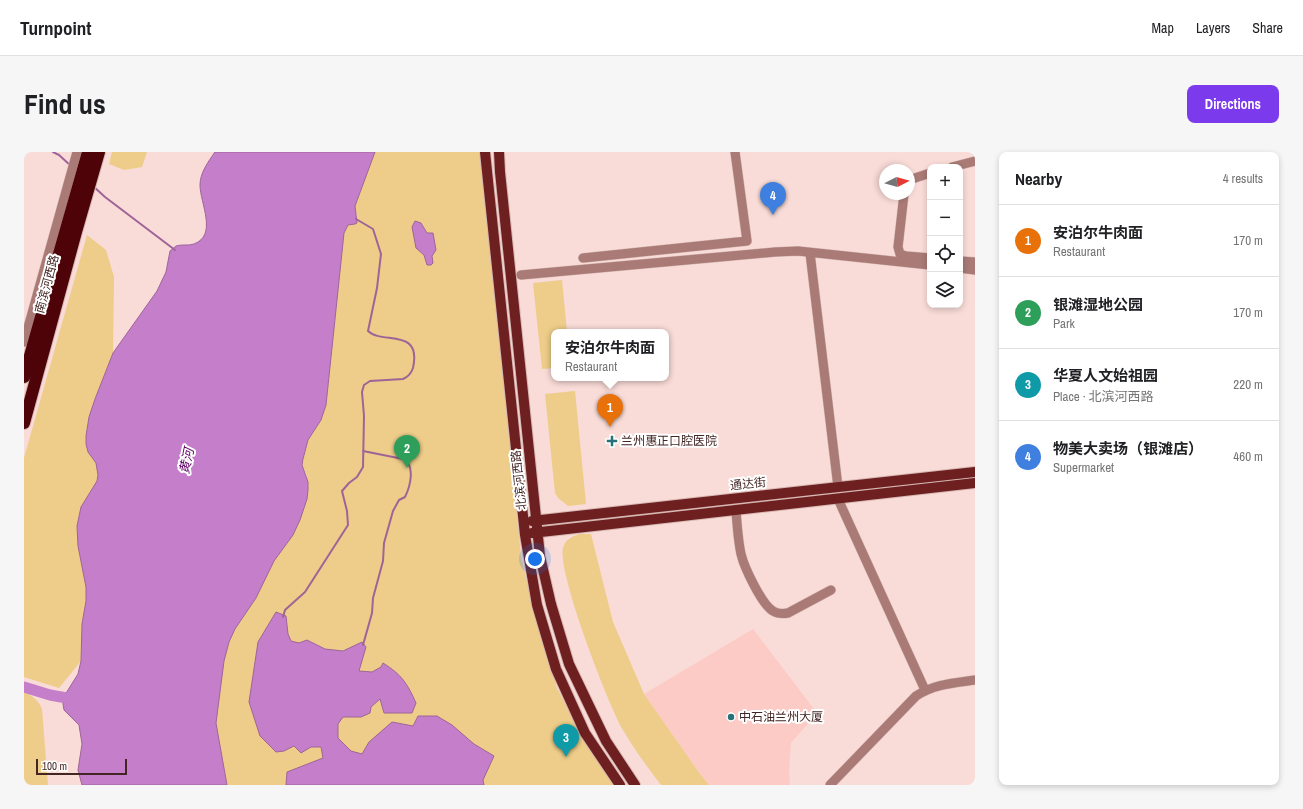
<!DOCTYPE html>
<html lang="en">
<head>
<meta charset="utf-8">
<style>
	body { margin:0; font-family:"Archivo Narrow","Noto Sans SC",sans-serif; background:#f6f6f6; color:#202124 }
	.controls { position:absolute; right:12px; top:12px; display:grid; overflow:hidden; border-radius:8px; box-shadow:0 2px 6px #0003 }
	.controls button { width:36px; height:36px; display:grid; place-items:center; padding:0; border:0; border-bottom:1px solid #e0e0e0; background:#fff; color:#202124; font:20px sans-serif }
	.compass { position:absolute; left:855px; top:12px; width:36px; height:36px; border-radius:50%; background:#fff; box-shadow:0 2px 6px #0003; rotate:84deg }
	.scale { position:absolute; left:12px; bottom:10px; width:91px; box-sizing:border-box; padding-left:4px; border:2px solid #432624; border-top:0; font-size:11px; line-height:14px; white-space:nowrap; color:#432624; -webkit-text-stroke:3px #fff; paint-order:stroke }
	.you { position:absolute; left:511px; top:407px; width:14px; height:14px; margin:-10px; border:3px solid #fff; border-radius:50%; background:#1a73e8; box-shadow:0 0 0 6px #1a73e833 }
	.badge { display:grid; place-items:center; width:26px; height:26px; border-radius:50%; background:#7c3aed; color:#fff; font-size:13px; font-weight:700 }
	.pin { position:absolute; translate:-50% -33px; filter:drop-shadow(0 1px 2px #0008) }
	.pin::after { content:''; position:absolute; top:21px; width:14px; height:12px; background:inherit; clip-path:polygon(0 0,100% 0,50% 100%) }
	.popup { position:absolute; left:527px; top:177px; width:118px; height:52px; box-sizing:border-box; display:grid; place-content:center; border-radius:8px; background:#fff; filter:drop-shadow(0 1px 3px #0005); font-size:13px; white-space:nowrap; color:#757577 }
	.popup b { font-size:15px; color:#202124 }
	.popup::after { content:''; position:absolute; left:50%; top:100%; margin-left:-8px; border:8px solid transparent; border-top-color:#fff }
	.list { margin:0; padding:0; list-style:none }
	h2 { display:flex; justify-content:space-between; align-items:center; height:52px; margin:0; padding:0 16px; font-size:17px }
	h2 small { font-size:13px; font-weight:400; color:#757577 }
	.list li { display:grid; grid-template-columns:26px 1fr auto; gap:12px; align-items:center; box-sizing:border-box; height:72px; padding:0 16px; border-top:1px solid #e0e0e0 }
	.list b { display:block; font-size:15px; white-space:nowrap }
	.list p { margin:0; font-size:13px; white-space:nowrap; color:#757577 }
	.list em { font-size:13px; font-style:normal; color:#757577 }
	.icon { flex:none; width:22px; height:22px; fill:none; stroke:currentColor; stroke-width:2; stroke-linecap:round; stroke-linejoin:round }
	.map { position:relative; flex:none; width:951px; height:633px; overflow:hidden; border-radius:8px }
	header { display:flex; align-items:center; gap:24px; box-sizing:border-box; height:56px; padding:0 20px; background:#fff; border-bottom:1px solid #e0e0e0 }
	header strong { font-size:19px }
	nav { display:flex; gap:22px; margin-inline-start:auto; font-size:14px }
	.intro { display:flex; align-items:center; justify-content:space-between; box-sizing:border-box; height:96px; padding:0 24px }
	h1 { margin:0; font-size:28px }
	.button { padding:10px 18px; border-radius:8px; background:#7c3aed; color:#fff; font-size:14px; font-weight:700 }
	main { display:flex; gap:24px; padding:0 24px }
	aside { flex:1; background:#fff; border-radius:8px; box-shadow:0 2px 6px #0003 }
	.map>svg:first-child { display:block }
	.built { fill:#fdcbc6 }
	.green { fill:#edcd89 }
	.water { fill:#c57eca; stroke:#9e6498 }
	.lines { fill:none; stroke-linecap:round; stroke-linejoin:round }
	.stream { stroke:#9e6498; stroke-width:2 }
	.river { stroke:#c57eca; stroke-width:11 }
	.minor-casing { stroke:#d5b7b3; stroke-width:10 }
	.major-casing { stroke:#d5b7b3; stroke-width:12 }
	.highway-casing { stroke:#d5b7b3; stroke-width:14 }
	.minor { stroke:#a97a76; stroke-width:9 }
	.major { stroke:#6e1f1f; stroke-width:10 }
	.highway { stroke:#4e0308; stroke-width:12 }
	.poi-dot { fill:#277179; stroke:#fff; stroke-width:1.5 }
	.labels { text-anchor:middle; stroke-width:4; stroke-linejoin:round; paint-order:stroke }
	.street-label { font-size:12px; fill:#432624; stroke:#fff }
	.poi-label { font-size:12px; fill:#432624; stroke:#fff; text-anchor:start }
	.water-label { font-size:13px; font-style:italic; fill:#5e0066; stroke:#fff }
</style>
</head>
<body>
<header>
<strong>Turnpoint</strong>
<nav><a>Map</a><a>Layers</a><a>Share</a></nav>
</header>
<div class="intro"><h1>Find us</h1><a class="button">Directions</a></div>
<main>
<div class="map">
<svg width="951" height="633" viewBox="0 0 951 633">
	<rect width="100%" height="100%" fill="#f9dbd7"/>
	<path class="built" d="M729,477l64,84 -26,30 -2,28 1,14h-81l-11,-14 -54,-77z"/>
	<path class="green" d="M88,0h35l-5,15 -18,3 -15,-6z
		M351,0h105l41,404 15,65 21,67 29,56 31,41h-390l-11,-62 8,-62 5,-19 7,-14 20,-30 18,-37 9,-12 24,-73 -5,-11 6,-25 13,-20 5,-15 18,-172 4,-9 5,1 4,-6 -2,-13z
		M63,83l19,15 8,27 -1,76 -18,46 -6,18 -3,19v8l2,7 8,12 3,12 -16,97 3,15v14l-4,23 -1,37 -22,27 -35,-11v-219z
		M538,128l5,52h-13v36l-12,1 -9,-86z
		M551,239l11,113 -18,2 -10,-8 -3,-5 -10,-99z
		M555,382h12l22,88 31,72 54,77 11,14h-48c-13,-17 -27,-36 -38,-55 -15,-26 -66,-158 -60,-182 2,-8 8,-11 16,-14z
		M0,540c9,4 14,8 18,17l6,76h-24z"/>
	<path class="water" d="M191,0h160l-20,54 2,17 -2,1 -7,1 -4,8 -18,172 -5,15 -13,20 -5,19 -1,6 6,17v8l-1,9 -7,21 -7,15 -19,26 -18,37 -21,31 -6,13 -5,19 -8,62 11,62h-145l-4,-15 4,-26 -3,-19 -15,-15 -1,-6v-6l15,-24 3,-13 1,-37 4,-23v-14l-8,-41 -1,-20 4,-19 16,-26 1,-6 -2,-12 -8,-11 -2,-8v-8l3,-19 6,-18 18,-46 44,-62 9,-19 4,-21 6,-5c6,-2 12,0 18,-2 24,-9 6,-41 6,-59 0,-12 8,-23 15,-33z
		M391,69l6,2 6,10h6l3,17 -4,6 1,7 -2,2h-4l-3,-10 -8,-7 -4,-21z
		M252,460l10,4 2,18 3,7 8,2 8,-3 18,9 18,2 19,-9 4,5 -7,24 13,1 9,-5 2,-4c19,12 24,20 33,40l-4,10h-28l-4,-14 -9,8 -1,6 -9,4h-18l-5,7v14l13,13 11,3 7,-12 23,-20 21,4 5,-10h19l15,9 22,19 20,12 -11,24 1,5h-198l1,-13 36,-14 -2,-11h-10l-10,6 -7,-7 -10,5 -8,1 -16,-16 -11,-34 9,-60z"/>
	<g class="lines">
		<path class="stream" d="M29,0l6,3 12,11
			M69,34l12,11 70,53
			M259,465l2,-7 20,-18 43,-67 -1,-14 -5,-20 7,-8 8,-6 6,-10 1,-51 -2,-24 2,-7 6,-4 33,-2c5,-2 8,-5 10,-11 9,-41 -31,-23 -45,-37l9,-43 4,-34 -8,-25 -17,-10
			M339,493l9,-32 1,-15 10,-37 1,-18 9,-32 6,-11 6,-3c5,-10 11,-32 -2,-38l-40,-8"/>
		<path class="river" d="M0,535l26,8 28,5"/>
		<g class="minor-casing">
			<path id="minor" d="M928,15l23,-6
				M885,28l21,-7
				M880,42l-6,53 2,7 6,2 24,2
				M786,101l28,234
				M559,106l164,-17 -12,-89
				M936,109l15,1
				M936,116l15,2
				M497,123l254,-23 23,-1 132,14
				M0,190l53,-190
				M814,347l87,191
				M712,358c1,15 2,30 5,44 3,13 21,51 32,57 5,3 10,3 15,2l43,-23
				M806,633l86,-89c18,-12 38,-13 59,-16"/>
		</g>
		<g class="major-casing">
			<path id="major" d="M461,0l40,383 12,70 19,64 29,64 35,52
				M475,0l1,20 40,384 11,48 18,60 37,77 29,44
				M508,369l443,-49
				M508,381l443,-50"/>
		</g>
		<g class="highway-casing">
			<path id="highway" d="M0,225l64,-225
				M0,271l52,-191 23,-80"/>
		</g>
		<use href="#minor" class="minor"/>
		<use href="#major" class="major"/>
		<use href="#highway" class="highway"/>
	</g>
	<g class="poi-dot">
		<path d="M586 283h4v4h4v4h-4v4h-4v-4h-4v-4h4z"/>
		<circle cx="707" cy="565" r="4"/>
	</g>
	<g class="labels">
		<g class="street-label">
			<text transform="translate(23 132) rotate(-75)" y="4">南滨河西路</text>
			<text transform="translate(495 328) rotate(-96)" y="4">北滨河西路</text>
			<text transform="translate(724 332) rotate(-6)" y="4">通达街</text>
		</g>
		<g class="poi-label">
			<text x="597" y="293">兰州惠正口腔医院</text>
			<text x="715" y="569">中石油兰州大厦</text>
		</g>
		<g class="water-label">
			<text transform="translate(162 309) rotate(-78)" y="5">黄河</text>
		</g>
	</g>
</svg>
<div class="controls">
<button>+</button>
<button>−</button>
<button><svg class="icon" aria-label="locate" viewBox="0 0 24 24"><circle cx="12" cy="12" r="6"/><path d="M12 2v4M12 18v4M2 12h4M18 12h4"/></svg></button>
<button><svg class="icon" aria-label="layers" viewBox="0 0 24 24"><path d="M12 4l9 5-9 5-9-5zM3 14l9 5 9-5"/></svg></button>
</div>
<svg class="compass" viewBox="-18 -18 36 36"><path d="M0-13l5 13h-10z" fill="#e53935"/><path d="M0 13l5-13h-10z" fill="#757577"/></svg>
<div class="scale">100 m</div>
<div class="you"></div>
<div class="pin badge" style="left:586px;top:275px;background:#e8710a">1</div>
<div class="popup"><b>安泊尔牛肉面</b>Restaurant</div>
<div class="pin badge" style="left:383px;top:316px;background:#2e9e5b">2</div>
<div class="pin badge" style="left:542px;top:605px;background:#0f9aa8">3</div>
<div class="pin badge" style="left:749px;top:63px;background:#3f7fe0">4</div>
</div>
<aside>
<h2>Nearby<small>4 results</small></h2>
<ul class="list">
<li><span class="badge" style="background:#e8710a">1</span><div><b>安泊尔牛肉面</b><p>Restaurant</p></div><em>170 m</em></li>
<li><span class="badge" style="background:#2e9e5b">2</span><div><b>银滩湿地公园</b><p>Park</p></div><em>170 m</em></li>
<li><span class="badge" style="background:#0f9aa8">3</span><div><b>华夏人文始祖园</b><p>Place · 北滨河西路</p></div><em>220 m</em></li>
<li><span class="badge" style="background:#3f7fe0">4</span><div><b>物美大卖场（银滩店）</b><p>Supermarket</p></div><em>460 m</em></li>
</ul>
</aside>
</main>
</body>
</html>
